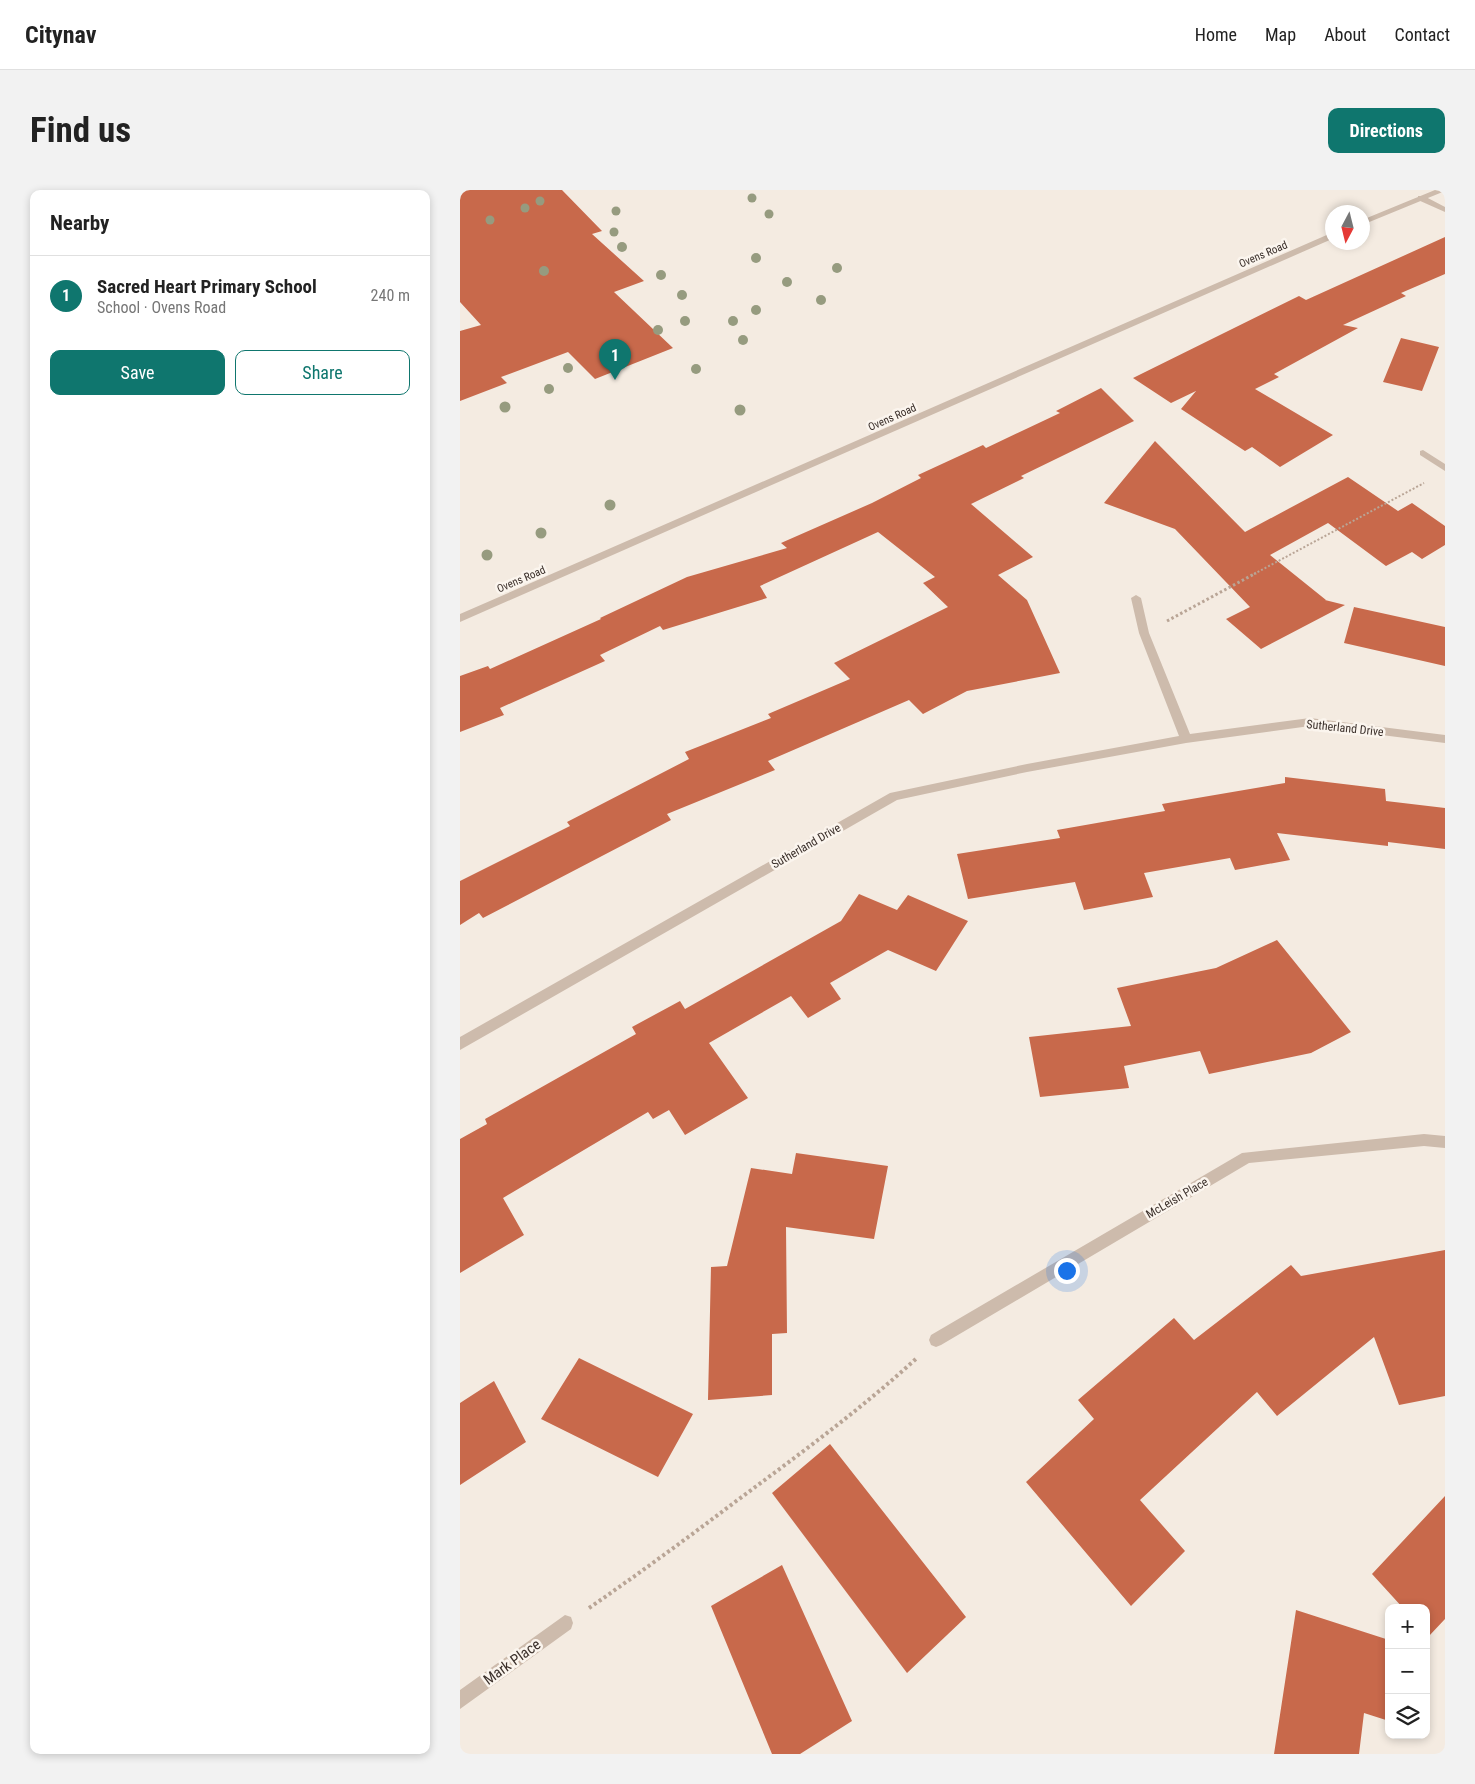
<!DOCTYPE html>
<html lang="en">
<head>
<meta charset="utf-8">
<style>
	body { margin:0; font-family:"Roboto Condensed",sans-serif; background:#f2f2f2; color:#222 }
	.controls { position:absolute; right:15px; bottom:15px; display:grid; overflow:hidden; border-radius:10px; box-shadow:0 2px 8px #0003 }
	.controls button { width:45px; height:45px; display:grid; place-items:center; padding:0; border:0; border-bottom:1px solid #e0e0e0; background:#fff; color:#222; font:25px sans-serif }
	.compass { position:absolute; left:865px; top:15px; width:45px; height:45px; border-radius:50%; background:#fff; box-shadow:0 2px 8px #0003; rotate:187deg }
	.you { position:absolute; left:606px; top:1080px; width:18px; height:18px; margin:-12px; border:4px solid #fff; border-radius:50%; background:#1a73e8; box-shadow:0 0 0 8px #1a73e833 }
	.badge { display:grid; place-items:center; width:32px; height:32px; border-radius:50%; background:#0f766e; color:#fff; font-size:16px; font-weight:700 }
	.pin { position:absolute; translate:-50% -41px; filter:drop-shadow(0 1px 2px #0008) }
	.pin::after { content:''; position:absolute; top:26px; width:18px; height:15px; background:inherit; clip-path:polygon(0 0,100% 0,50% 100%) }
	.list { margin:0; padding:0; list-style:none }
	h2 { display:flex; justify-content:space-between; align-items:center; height:65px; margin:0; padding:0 20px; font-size:21px }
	h2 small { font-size:16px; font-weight:400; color:#767676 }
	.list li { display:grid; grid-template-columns:32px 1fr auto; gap:15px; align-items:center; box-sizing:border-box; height:80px; padding:0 20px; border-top:1px solid #e0e0e0 }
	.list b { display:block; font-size:19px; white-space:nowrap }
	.list p { margin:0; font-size:16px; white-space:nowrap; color:#767676 }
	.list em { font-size:16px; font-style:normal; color:#767676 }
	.actions { display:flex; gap:10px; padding:15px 20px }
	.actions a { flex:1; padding:11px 0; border:1px solid #0f766e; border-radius:10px; text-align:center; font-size:18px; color:#0f766e }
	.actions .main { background:#0f766e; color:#fff }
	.icon { flex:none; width:28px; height:28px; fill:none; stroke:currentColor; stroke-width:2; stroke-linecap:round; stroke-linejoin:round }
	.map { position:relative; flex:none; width:985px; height:1564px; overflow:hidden; border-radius:10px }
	header { display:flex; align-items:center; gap:30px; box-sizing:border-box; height:70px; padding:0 25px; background:#fff; border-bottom:1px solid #e0e0e0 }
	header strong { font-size:24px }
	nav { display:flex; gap:28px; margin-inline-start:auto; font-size:18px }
	.intro { display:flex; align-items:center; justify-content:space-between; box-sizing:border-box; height:120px; padding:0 30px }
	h1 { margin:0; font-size:35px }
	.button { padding:12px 22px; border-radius:10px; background:#0f766e; color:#fff; font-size:18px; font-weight:700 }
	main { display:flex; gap:30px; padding:0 30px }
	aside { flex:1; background:#fff; border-radius:10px; box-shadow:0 2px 8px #0003 }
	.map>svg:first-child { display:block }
	.building { fill:#c8694b }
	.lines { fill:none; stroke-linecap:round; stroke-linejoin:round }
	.path-far2 { stroke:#b9a596; stroke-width:2; stroke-dasharray:2 2; stroke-linecap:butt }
	.path-far1 { stroke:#b9a596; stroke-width:3; stroke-dasharray:2.5 2.5; stroke-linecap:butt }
	.path { stroke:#b9a596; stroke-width:4; stroke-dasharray:3 3; stroke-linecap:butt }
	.minor { fill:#cdbbac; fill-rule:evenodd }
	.tertiary { fill:#cdbbac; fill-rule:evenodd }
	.tree { fill:#969b7f }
	.labels { text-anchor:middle; stroke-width:5; stroke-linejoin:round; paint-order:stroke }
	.far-street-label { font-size:11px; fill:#3b302b; stroke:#fbf5ee }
	.street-label { font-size:12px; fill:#3b302b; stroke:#fbf5ee }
	.near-street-label { font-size:15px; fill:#3b302b; stroke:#fbf5ee }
</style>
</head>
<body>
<header>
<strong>Citynav</strong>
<nav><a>Home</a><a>Map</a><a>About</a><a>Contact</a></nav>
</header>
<div class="intro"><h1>Find us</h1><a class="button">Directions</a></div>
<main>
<aside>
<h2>Nearby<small></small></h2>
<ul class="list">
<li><span class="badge">1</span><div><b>Sacred Heart Primary School</b><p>School · Ovens Road</p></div><em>240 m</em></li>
</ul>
<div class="actions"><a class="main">Save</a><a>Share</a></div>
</aside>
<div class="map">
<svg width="985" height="1564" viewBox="0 0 985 1564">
	<rect width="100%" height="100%" fill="#f4ebe1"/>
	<path class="building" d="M0,0h102l40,41 -10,3 52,47 -30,11 59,56 -78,31 -27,-27 -67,25 6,6 -47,18v-70l21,-6 -21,-23z
		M985,47v37l-44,19 5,3 -63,29 15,3 -84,46 5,3 -24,12 78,46 -53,32 -28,-20 -7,4 -64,-42 15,-18 -25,12 -38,-25 166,-82 7,4z
		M941,148l38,9 -17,44 -39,-9z
		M641,198l33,33 -113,55 3,2 -53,26 62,53 -35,18 29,25 33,73 -93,18 -44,23 -14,-14 -141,61 7,9 -108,44 4,6 -188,98 -4,-5 -19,12v-44l110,-55 -3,-4 122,-63 -4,-7 86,-34 -3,-4 82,-35 -16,-16 114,-56 -25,-24 12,-6 -57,-45 -118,54 7,12 -104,32 -3,-4 -60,29 5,6 -105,47 4,7 -44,17v-56l28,-10 2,3 111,-50 -1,-1 87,-41 100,-29 -6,-5 91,-40 49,-25 -3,-3 65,-30 3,3 74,-35 -4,-2z
		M695,251l90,91 103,-55 50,34 14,-8 33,23v19l-23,14 -10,-7 -26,14 -58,-43 -58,32 56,45h-1l20,5 -84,44 -35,-30 24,-12 -75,-78 -71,-26z
		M894,417l91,20v39l-101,-23z
		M825,587l100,12 1,12 59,7v41l-57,-7v4l-111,-13 13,27 -55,10 -5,-12 -86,15 9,24 -69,13 -9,-28 -107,17 -11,-45 103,-16 -3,-8 108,-19 -3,-7 123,-21z
		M399,704l38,16 11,-15 60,26 -32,50 -48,-21 -58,33 11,16 -33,19 -17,-22 -82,47 39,55 -63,37 -16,-25 -16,9 -5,-7 -145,86 21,37 -64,38v-134l27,-15 -2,-5 151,-85 -4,-7 48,-26 5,8 156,-88z
		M817,750l74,92 -40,21 -102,21 -9,-23 -76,15 5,22 -89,9 -11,-60 102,-11 -14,-38 99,-20z
		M336,963l92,13 -14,73 -88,-12 1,106 -15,1v61l-64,5 3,-133 16,-1 24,-98 41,6z
		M985,1060v146l-46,9 -25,-68 -97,79 -20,-24 -117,108 45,51 -54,55 -105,-124 68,-63 -16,-19 96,-82 20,22 97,-75 10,11z
		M119,1168l114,56 -35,63 -117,-58z
		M34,1191l32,61 -66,43v-82z
		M370,1254l136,173 -59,56 -135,-180z
		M985,1306v123l-16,17 -3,-3v-25h-23l-31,-34z
		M322,1375l70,156 -52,33h-28l-61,-148z
		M836,1420l93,30v81l-25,-8 -5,41h-85z"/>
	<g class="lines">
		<path class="path-far2" d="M794,384l170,-91"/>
		<path class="path-far1" d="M707,431l89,-48"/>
		<path class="path" d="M129,1418c51,-35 101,-72 150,-109 61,-45 122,-90 178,-141"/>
		<path class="minor" d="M958,6h6l21,11v5l-27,-12z
			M963,260l22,14v7l-25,-16v-4z
			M676,405l5,3 8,35 41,101 120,-16 135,17v8l-135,-17 -124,17 -159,29 -130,28 -437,250v-13l430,-244 137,-29 152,-28 -40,-103 -8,-35z
			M964,944l21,2v12l-21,-2 -175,17 -308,182 -5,2 -5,-2 -2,-5 2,-5 311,-182z
			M105,1425l6,2 2,6 -2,6 -111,80v-19z"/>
		<path class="tertiary" d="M975,0l10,1 -83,34v-5z
			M869,44h3v5l-872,383v-8z"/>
	</g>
	<g class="tree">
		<circle cx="292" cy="8" r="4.5"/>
		<circle cx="80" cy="11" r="4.5"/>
		<circle cx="65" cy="18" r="4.5"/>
		<circle cx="156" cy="21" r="4.5"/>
		<circle cx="309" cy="24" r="4.5"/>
		<circle cx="30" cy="30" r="4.5"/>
		<circle cx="154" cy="42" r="4.5"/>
		<circle cx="162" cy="57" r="5"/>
		<circle cx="296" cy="68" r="5"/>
		<circle cx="377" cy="78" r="5"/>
		<circle cx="84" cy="81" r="5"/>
		<circle cx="201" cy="85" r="5"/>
		<circle cx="327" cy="92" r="5"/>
		<circle cx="222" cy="105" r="5"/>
		<circle cx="361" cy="110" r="5"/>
		<circle cx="296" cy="120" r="5"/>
		<circle cx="225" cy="131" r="5"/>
		<circle cx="273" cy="131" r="5"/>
		<circle cx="198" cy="140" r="5"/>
		<circle cx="283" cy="150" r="5"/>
		<circle cx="108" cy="178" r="5"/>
		<circle cx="236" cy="179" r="5"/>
		<circle cx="89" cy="199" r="5"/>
		<circle cx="45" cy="217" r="5.5"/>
		<circle cx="280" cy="220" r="5.5"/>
		<circle cx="150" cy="315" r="5.5"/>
		<circle cx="81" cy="343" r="5.5"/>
		<circle cx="27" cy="365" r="5.5"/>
	</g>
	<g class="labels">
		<g class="far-street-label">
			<text transform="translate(803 64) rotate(-23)" y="4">Ovens Road</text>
			<text transform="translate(432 227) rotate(-24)" y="4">Ovens Road</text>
			<text transform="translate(61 389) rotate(-23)" y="4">Ovens Road</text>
		</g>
		<g class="street-label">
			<text transform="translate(885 538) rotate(6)" y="4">Sutherland Drive</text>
			<text transform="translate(346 656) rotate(-30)" y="4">Sutherland Drive</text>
			<text transform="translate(717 1008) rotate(-30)" y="4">McLeish Place</text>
		</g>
		<g class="near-street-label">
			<text transform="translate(52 1472) rotate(-36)" y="5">Mark Place</text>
		</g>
	</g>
</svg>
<div class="controls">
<button>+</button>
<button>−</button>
<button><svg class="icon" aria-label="layers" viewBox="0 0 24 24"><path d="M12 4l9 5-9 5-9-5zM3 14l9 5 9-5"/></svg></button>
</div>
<svg class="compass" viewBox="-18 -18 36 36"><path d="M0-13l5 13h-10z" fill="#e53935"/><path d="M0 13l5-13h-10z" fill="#767676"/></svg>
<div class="you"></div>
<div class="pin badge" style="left:155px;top:190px">1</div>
</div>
</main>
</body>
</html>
